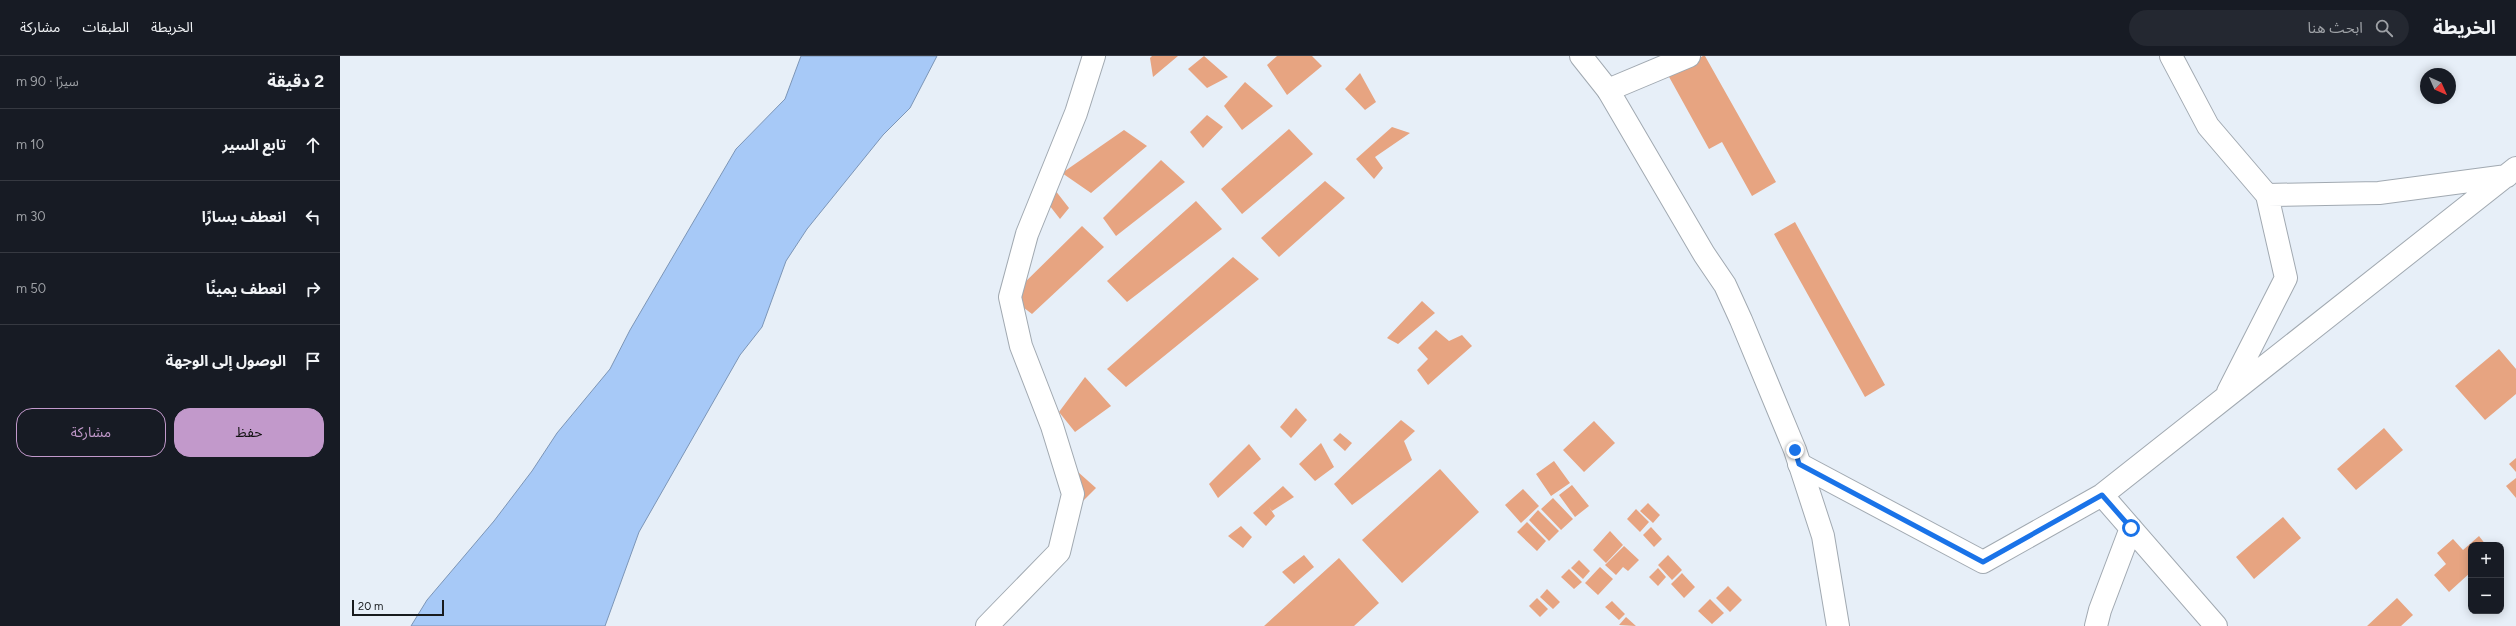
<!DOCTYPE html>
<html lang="ar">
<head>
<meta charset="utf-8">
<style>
	body { margin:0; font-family:Figtree,"Noto Sans Arabic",sans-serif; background:#242831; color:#f1f3f6; direction:rtl }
	.controls { position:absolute; right:12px; bottom:12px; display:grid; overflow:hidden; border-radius:8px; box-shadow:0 2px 10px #0003 }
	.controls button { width:36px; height:36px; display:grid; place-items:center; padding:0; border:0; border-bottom:1px solid #363941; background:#171b24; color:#f1f3f6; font:20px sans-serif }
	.compass { position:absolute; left:2080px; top:12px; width:36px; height:36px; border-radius:50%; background:#171b24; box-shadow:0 2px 10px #0003; rotate:135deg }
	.scale { position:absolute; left:12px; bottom:10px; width:92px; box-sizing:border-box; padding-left:4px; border:2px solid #181b1e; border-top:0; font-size:11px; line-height:14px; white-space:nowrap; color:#181b1e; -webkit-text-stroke:3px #e7eff8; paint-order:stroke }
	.stop { position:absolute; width:12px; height:12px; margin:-9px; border:3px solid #1a73e8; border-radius:50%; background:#fff }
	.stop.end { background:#1a73e8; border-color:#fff; box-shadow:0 1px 4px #0008 }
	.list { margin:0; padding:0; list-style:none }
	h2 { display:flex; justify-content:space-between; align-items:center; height:52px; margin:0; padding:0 16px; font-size:17px }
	h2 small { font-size:13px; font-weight:400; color:#9ea1a6 }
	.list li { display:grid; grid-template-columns:26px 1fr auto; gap:12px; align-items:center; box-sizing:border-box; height:72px; padding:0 16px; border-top:1px solid #363941 }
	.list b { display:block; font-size:15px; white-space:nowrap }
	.list em { font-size:13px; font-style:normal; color:#9ea1a6 }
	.actions { display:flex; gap:8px; padding:12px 16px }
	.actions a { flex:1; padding:9px 0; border:1px solid #c299cb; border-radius:16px; text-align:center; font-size:14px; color:#c299cb }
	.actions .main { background:#c299cb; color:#111 }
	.icon { flex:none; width:22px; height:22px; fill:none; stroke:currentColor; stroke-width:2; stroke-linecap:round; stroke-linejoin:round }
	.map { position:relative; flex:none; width:2176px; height:570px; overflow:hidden; direction:ltr }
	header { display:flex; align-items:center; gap:24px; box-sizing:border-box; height:56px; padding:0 20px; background:#171b24; border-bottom:1px solid #363941 }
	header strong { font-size:19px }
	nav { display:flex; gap:22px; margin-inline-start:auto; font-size:14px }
	.search { width:280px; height:36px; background:#242831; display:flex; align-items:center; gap:10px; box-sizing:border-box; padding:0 14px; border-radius:22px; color:#9ea1a6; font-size:15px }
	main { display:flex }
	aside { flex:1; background:#171b24 }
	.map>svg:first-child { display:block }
	.water { fill:#a7c9f7; stroke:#7c95b6 }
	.building { fill:#e7a481 }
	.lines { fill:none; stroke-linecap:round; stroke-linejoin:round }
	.minor-casing { stroke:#a1a9b1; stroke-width:24 }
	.tertiary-casing { stroke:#a1a9b1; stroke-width:24 }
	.minor { stroke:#fff; stroke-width:22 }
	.tertiary { stroke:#fff; stroke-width:22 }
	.route { stroke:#1a73e8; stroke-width:5 }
</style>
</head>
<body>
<header>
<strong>الخريطة</strong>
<div class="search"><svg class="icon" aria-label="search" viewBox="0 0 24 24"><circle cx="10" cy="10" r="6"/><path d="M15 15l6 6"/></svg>ابحث هنا</div>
<nav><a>الخريطة</a><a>الطبقات</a><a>مشاركة</a></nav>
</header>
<main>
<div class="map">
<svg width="2176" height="570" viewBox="0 0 2176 570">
	<rect width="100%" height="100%" fill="#e7eff8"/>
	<path class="water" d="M461,0h136l-27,52 -27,27 -76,94 -21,32 -24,66 -22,28 -101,177 -34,94h-194l16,-26 67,-79 38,-50 25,-38 53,-64 20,-39 106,-181 49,-50z"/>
	<path class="building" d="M812,0h26l-25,21 -3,-19z
		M864,0l24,21 -21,11 -19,-19z
		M937,0h35l10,10 -35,29 -20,-30z
		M1363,0h2l71,126 -24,14 -30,-54 -13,7 -41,-74z
		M1020,17l16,29 -11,8 -20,-21z
		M905,26l28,24 -31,24 -18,-24z
		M867,59l16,12 -20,21 -13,-16z
		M1052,71l18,6 -35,24 8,11 -9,11 -18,-20z
		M949,73l24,25 -71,60 -21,-25z
		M784,74l23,16 -56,47 -29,-20z
		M821,104l24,22 -69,54 -13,-18z
		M985,125l20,17 -66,59 -18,-19z
		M715,134l14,18 -9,11 -14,-18z
		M856,145l26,28 -95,73 -20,-21z
		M1455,166l90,163 -20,12 -91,-163z
		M742,170l22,21 -72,67 -22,-17z
		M893,201l26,22 -133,108 -19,-18z
		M1082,245l13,12 -37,31 -11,-6z
		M1096,274l13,11 13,-6 10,11 -44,39 -11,-15 11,-11 -10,-11z
		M2159,293l17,20v25l-31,26 -30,-34z
		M745,321l26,29 -36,26 -16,-20z
		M956,352l11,12 -16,18 -11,-11z
		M1061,364l14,11 -11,10 8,19 -60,45 -18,-21z
		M1254,365l21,22 -31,29 -21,-22z
		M2044,372l19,22 -47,40 -19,-21z
		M1000,377l12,10 -7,8 -12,-11z
		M981,387l13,24 -19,14 -16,-17z
		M909,388l12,15 -43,39 -9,-14z
		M2176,402v14l-7,-8z
		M1214,405l16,22 -19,13 -15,-22z
		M1100,413l39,43 -77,71 -40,-43z
		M738,416l18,16 -18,18 -8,-24z
		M2176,422v20l-10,-12z
		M1232,429l17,21 -14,11 -16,-22z
		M943,430l11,11 -22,14 -3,-4 6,9 -9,10 -13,-13z
		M1183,433l16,17 -18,17 -16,-18z
		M1213,442l20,21 -12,11 -20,-21z
		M1308,447l12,12 -7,8 -13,-12z
		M1296,453l13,13 -9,10 -13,-13z
		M1198,454l21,21 -10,10 -20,-21z
		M1943,461l18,21 -47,41 -18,-22z
		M1187,466l19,19 -9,10 -20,-19z
		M901,470l11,11 -9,11 -15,-12z
		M1311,471l11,12 -8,8 -11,-12z
		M1270,475l13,14 -17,18 -13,-13z
		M2139,480l7,9h-15v27l-22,20 -15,-17 12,-11 -9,-11 16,-14 10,11z
		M1284,490l15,14 -11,11 -5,-4 -7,8 -11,-10z
		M964,499l10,12 -20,17 -12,-12z
		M1328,499l14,15 -10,10 -14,-15z
		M999,502l40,45 -25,23h-90z
		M1239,504l11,11 -7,8 -12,-11z
		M1260,511l13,12 -15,16 -13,-12z
		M1318,512l8,9 -8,9 -9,-9z
		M1229,513l13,13 -8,7 -13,-12z
		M1342,517l13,14 -11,11 -13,-14z
		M1388,530l14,14 -12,12 -14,-14z
		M1207,533l13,13 -7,7 -13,-12z
		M1197,542l11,11 -8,8 -11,-11z
		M2057,542l16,17 -12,11h-34z
		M1370,543l14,14 -12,11 -14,-13z
		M1272,545l13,13 -6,6 -14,-13z
		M1286,561l10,9 -17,-1z"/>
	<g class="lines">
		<g class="minor-casing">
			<path id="minor" d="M1831,0l37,70 59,69 112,-2 128,-17
				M1268,34l81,-34
				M1888,336l58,-114 -19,-83
				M1459,408l184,98 119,-67 414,-327
				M1762,439l114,131
				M647,570l72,-74 14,-58 -21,-68 -31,-80 -11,-49 17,-63 49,-121 18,-57
				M1756,570l4,-16 31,-82"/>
		</g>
		<g class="tertiary-casing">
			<path id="tertiary" d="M1241,0l27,34 96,164 21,31 16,35 54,130 28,86 15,90"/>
		</g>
		<use href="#minor" class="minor"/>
		<use href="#tertiary" class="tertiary"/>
	</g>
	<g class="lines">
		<path class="route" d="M1455,394l4,14 184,98 119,-67 29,33"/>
	</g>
</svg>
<div class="controls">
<button>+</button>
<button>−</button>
</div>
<svg class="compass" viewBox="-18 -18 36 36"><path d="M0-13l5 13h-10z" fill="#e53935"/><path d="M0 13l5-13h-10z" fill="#9ea1a6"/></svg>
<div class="scale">20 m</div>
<div class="stop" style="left:1791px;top:472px"></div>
<div class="stop end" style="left:1455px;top:394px"></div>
</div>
<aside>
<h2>2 دقيقة<small>سيرًا · 90 m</small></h2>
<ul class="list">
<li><svg class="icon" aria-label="ahead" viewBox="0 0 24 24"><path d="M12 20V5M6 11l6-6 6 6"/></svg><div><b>تابع السير</b></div><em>10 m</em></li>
<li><svg class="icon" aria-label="left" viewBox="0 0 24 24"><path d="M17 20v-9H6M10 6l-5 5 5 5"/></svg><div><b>انعطف يسارًا</b></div><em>30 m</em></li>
<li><svg class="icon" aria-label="right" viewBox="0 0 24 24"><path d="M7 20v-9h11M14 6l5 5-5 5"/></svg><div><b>انعطف يمينًا</b></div><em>50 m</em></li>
<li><svg class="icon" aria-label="arrive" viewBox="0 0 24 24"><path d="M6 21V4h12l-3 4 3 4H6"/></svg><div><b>الوصول إلى الوجهة</b></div></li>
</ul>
<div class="actions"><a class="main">حفظ</a><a>مشاركة</a></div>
</aside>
</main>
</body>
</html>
